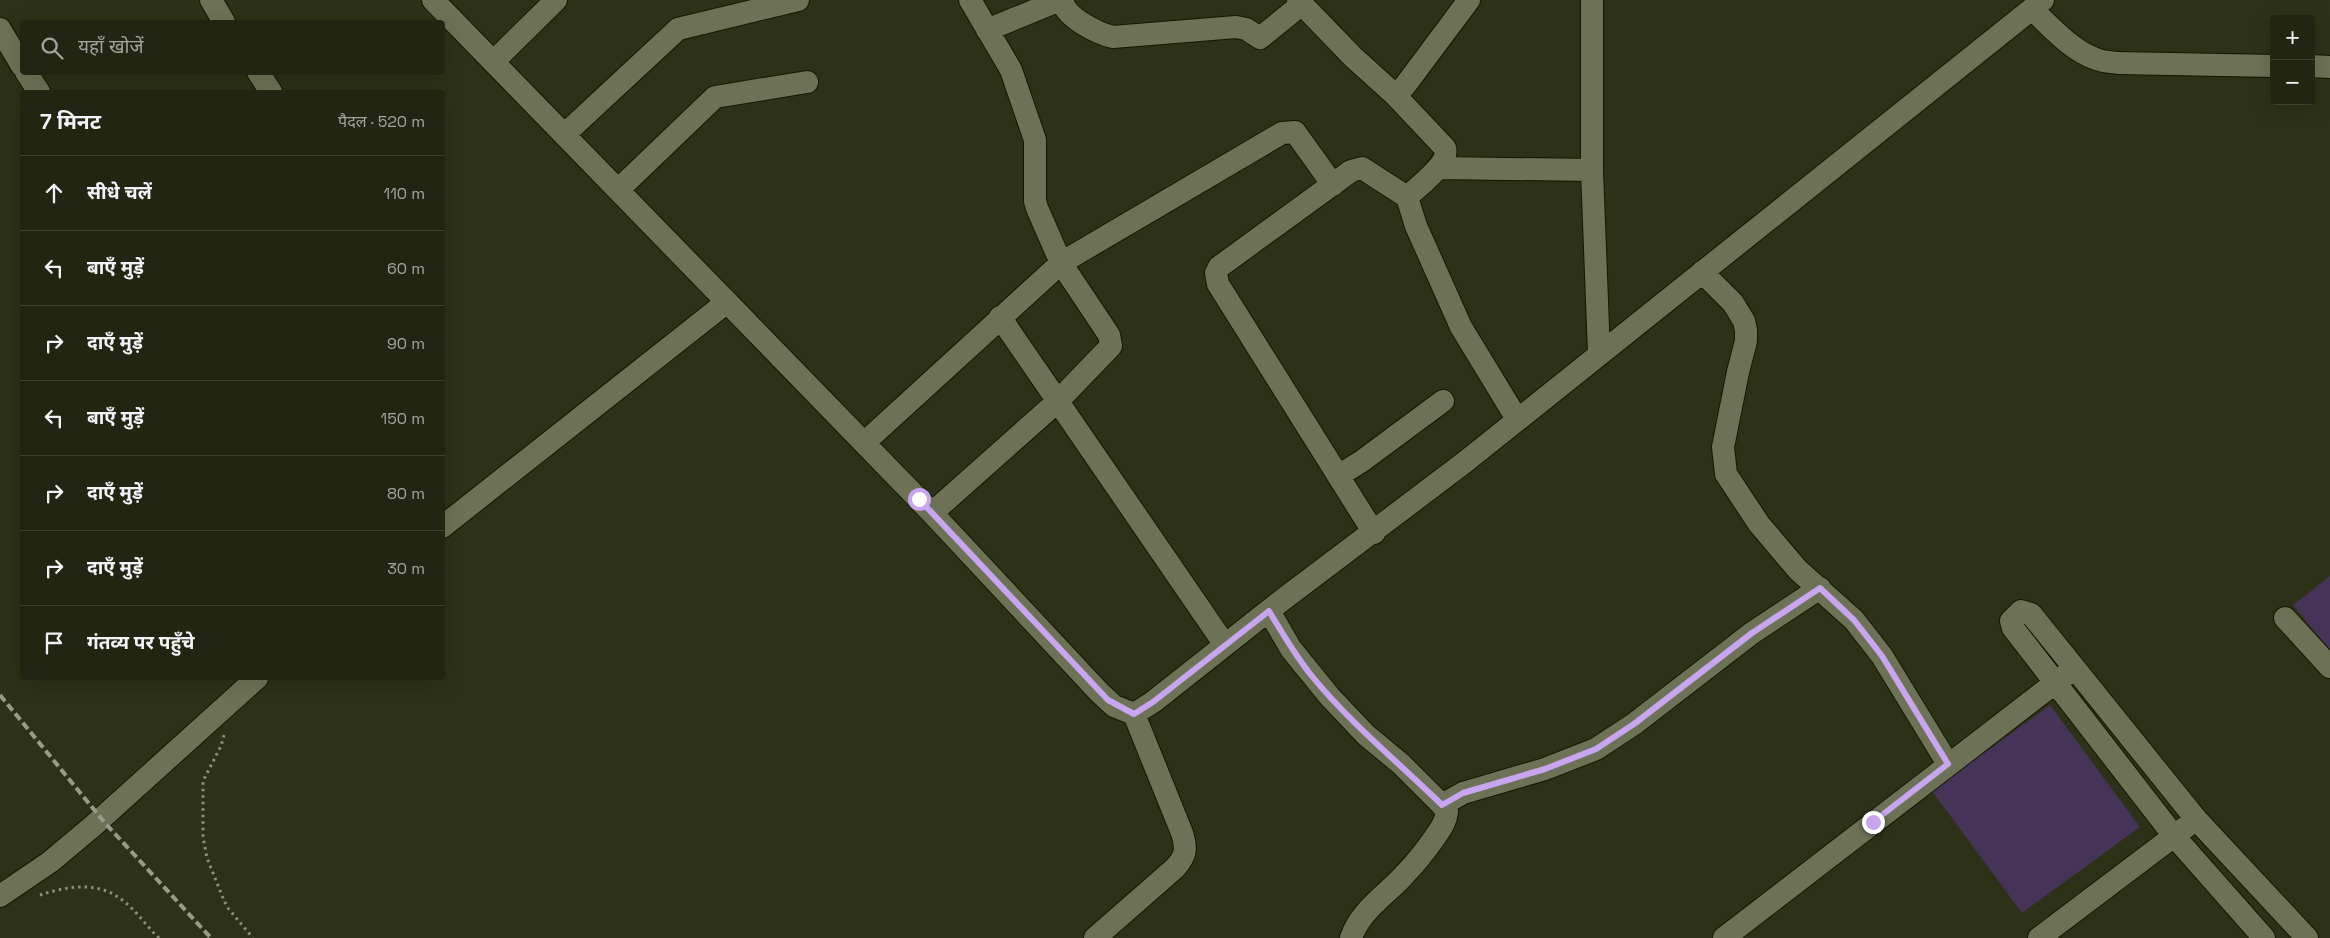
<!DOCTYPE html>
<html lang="hi">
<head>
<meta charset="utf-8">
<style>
	body { margin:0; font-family:"Space Grotesk","Noto Sans Devanagari",sans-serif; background:#2a2d1a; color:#f1f3f6 }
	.controls { position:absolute; right:15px; top:15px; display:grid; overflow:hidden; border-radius:5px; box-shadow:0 5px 20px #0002 }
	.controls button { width:45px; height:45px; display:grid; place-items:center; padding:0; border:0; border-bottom:1px solid #3f4231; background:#222511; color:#f1f3f6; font:25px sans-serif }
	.stop { position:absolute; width:15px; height:15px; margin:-11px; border:4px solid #c8a6ef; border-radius:50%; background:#fff }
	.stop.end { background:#c8a6ef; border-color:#fff; box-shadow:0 1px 5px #0008 }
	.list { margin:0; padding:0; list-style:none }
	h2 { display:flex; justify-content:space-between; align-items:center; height:65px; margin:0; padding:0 20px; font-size:21px }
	h2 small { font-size:16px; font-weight:400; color:#a2a59f }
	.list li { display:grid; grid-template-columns:32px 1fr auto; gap:15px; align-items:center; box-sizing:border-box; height:75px; padding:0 20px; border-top:1px solid #3f4231 }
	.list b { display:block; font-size:19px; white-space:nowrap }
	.list em { font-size:16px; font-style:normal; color:#a2a59f }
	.icon { flex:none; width:28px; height:28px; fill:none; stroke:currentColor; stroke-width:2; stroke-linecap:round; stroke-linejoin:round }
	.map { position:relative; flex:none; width:2330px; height:938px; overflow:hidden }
	.search { position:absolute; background:#222511; box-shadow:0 5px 20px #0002; left:20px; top:20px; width:425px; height:55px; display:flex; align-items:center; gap:12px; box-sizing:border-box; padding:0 18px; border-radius:5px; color:#a2a59f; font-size:19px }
	.panel { position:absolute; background:#222511; box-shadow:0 5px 20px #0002; left:20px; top:90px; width:425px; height:590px; border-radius:5px }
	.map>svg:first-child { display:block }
	.park { fill:#453457 }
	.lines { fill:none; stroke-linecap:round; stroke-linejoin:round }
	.minor-casing { stroke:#151801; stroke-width:24 }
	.path { stroke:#8d917c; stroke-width:3; stroke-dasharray:2.5 4; stroke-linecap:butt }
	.minor { stroke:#6d7256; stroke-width:22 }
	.rail { stroke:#989b87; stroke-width:4; stroke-dasharray:8 4; stroke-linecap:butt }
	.route { stroke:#c8a6ef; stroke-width:6 }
</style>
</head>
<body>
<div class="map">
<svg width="2330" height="938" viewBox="0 0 2330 938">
	<rect width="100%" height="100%" fill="#2d3117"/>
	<path class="park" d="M2330,576v74l-37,-45z
		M2050,705l90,122 -118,86 -90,-122z"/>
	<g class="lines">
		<g class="minor-casing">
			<path id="minor" d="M211,0l13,22
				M433,0l294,302
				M1063,0c-1,16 36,34 50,37l123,-10 10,2 14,9 42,-34
				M1298,0l55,57 41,37 51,54c5,15 -27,39 -38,49
				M1592,0v170l7,183
				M2032,9c19,18 39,41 64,50 7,3 16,3 23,4l155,3
				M0,29l22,37
				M987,30l73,-30
				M494,61l62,-61
				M2311,66l19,1
				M26,72l13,20
				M258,72l13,20
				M1394,94l10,-7 65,-87
				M565,134l113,-105 120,-29
				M1438,168l154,2
				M618,190l97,-93 92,-15
				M1702,272l31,31 11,18 2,9v11l-8,31 -15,75 3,27 33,50 39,46 56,50 28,36 66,108
				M1000,317l225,328
				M864,443l197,-180 221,-130 13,-1 38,53
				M1338,476l24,-15 81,-60
				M932,513l126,-112 53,-55 -2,-11 -48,-72 -24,-55 -2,-7v-61l-24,-70 -41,-70
				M442,527l285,-225 205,211 167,179 15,14 20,8 19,-12 128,-101 184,-139 578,-462
				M1374,533l-156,-249 -2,-11 3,-6 132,-96 11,-3 45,29 9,29 45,101 56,92
				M1269,611l22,38 39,48 36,38 35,29 41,41 5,7c-1,11 -8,19 -14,28 -8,11 -17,23 -27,33 -18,21 -46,37 -55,65
				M2285,618l45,49
				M1442,805l21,-12 82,-24 51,-20 38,-25 118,-91 68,-45
				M0,896l50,-34 43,-36 164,-148
				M1095,938l80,-70c11,-12 12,-19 7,-35l-48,-119
				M1724,938l344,-265
				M2039,938l147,-111
				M2264,938l-90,-102 -161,-208 -2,-7 10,-10 10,3 165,205 111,119"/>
		</g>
		<path class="path" d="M224,735l-3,11 -18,35v56l4,21 16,40 4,9 26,31
			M40,895c24,-8 55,-14 78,2 16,10 27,28 41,41"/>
		<use href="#minor" class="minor"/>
		<path class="rail" d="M0,695l105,128 106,115"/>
	</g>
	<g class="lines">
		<path class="route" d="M919,499l189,201 26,14 19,-12 116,-91c13,22 26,44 42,64 39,48 87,87 131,130l21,-12 82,-24 51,-20 38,-25 118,-91 68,-45 34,32 28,36 66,108 -75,58"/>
	</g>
</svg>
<div class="controls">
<button>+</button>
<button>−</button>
</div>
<div class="stop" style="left:919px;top:499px"></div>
<div class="stop end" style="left:1873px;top:822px"></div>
<div class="search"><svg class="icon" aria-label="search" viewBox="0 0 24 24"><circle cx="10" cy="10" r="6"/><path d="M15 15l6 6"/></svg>यहाँ खोजें</div>
<section class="panel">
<h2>7 मिनट<small>पैदल · 520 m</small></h2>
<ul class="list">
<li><svg class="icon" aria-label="ahead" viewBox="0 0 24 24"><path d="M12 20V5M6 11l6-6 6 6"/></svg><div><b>सीधे चलें</b></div><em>110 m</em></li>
<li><svg class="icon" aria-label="left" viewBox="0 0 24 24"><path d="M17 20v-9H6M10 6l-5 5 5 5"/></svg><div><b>बाएँ मुड़ें</b></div><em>60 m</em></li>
<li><svg class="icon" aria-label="right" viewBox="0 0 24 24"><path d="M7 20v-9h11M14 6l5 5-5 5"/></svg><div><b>दाएँ मुड़ें</b></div><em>90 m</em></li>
<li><svg class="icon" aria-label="left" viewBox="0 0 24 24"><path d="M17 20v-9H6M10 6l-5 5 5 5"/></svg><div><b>बाएँ मुड़ें</b></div><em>150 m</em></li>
<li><svg class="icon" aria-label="right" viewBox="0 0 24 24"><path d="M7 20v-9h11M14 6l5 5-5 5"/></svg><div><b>दाएँ मुड़ें</b></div><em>80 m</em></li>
<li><svg class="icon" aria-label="right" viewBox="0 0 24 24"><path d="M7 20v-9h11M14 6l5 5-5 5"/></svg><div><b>दाएँ मुड़ें</b></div><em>30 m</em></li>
<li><svg class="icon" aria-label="arrive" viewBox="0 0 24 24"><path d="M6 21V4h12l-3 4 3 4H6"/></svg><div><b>गंतव्य पर पहुँचे</b></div></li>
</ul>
</section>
</div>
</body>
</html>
